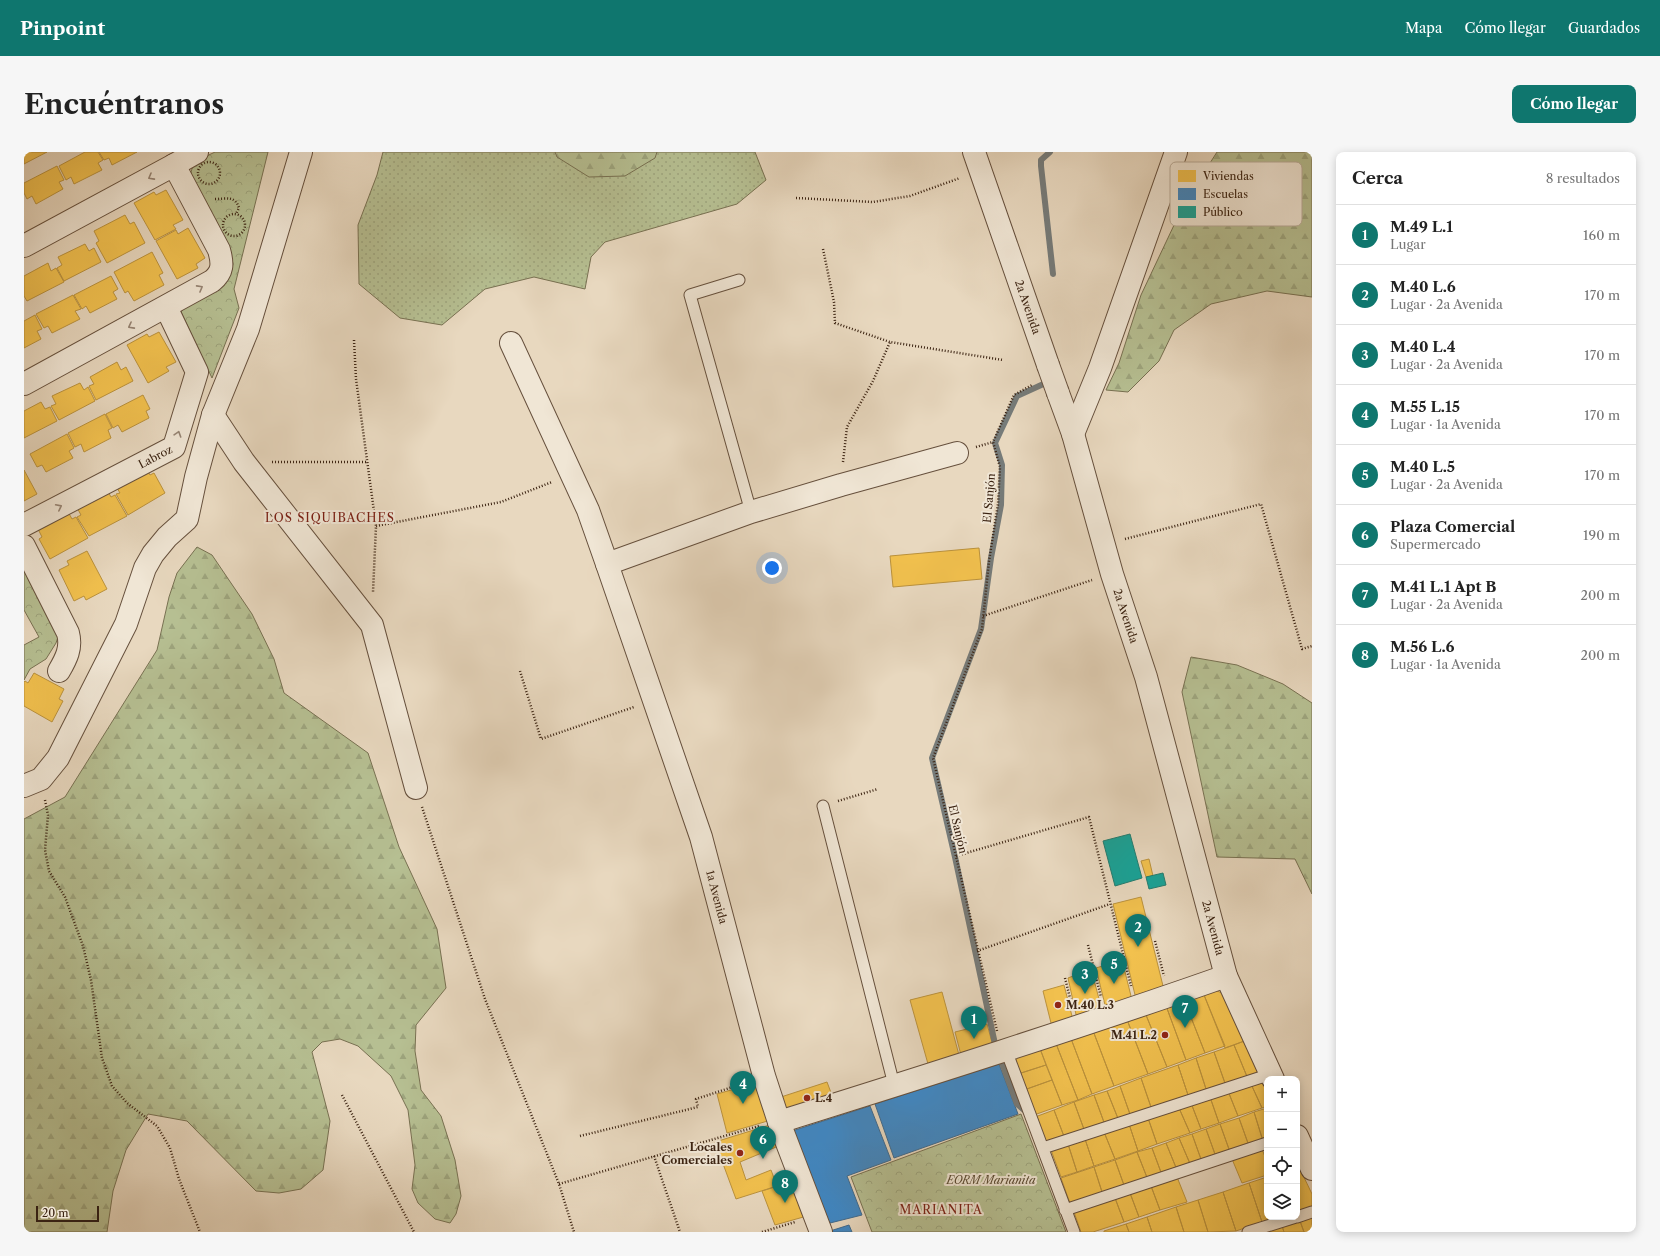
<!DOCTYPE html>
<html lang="es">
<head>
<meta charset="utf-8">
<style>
	body { margin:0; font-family:"Libre Caslon Text",serif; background:#f6f6f6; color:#222 }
	.controls { position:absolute; right:12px; bottom:12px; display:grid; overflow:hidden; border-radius:8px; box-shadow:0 2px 10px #0003 }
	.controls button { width:36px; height:36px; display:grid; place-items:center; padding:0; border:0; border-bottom:1px solid #e0e0e0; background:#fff; color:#222; font:20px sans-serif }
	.scale { position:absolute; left:12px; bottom:10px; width:63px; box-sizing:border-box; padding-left:4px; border:2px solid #3b2312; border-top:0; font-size:11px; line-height:14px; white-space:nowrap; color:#3b2312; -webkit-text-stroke:3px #f0e6d5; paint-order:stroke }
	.you { position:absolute; left:748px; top:416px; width:14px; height:14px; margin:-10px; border:3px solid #fff; border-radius:50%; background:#1a73e8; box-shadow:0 0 0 6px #1a73e833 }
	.badge { display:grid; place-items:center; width:26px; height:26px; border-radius:50%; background:#0f766e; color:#fff; font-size:13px; font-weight:700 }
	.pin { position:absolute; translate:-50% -33px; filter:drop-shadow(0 1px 2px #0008) }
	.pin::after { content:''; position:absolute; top:21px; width:14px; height:12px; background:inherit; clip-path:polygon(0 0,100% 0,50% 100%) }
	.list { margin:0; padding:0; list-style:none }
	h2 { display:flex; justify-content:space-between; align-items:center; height:52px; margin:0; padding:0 16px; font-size:17px }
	h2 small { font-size:13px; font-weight:400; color:#767676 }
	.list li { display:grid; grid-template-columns:26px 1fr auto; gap:12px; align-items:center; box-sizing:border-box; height:60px; padding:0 16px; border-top:1px solid #e0e0e0 }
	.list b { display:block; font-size:15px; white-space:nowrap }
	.list p { margin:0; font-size:13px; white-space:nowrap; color:#767676 }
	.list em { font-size:13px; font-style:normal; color:#767676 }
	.icon { flex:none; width:22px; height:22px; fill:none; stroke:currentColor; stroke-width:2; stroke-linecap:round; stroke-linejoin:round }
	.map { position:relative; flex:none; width:1288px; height:1080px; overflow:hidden; border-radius:8px }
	header { display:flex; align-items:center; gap:24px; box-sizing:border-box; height:56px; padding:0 20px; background:#0f766e; color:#fff }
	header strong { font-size:19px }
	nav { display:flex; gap:22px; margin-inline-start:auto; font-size:14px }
	.intro { display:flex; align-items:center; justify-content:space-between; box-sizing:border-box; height:96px; padding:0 24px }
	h1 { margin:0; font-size:28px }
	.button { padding:10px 18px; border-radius:8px; background:#0f766e; color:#fff; font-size:14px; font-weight:700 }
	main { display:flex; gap:24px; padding:0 24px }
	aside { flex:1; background:#fff; border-radius:8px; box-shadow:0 2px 10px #0003 }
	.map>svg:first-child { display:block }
	.grass { fill:url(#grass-dots); stroke:#787152 }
	.forest { fill:url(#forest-firs); stroke:#787152 }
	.park { fill:url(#park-crowns); stroke:#787152 }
	.homes { fill:#f2c14e; stroke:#bb923c }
	.schools { fill:#3f88c5; stroke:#3e6a8f }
	.public { fill:#17a398; stroke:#227d70 }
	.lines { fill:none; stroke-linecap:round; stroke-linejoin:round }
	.stream { stroke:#767b79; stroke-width:6 }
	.lane-casing { stroke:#66503d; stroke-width:13 }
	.street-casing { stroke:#66503d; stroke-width:24 }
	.path { stroke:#3b2312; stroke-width:2.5; stroke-dasharray:1 2; stroke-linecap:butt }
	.lane { stroke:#f0e6d5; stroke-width:11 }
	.street { stroke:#f0e6d5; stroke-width:22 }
	.street-bridge-casing { stroke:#66503d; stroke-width:24; stroke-linecap:butt }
	.street-bridge { stroke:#f0e6d5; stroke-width:22 }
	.oneway { stroke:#968474 }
	.poi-dot { fill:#8f2418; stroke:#f0e6d5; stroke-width:1.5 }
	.labels { text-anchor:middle; stroke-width:4; stroke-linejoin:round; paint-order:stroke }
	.street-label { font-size:11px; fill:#3b2312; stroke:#f0e6d5 }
	.poi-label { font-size:11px; font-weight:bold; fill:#3b2312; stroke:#f0e6d5; text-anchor:start }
	.park-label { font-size:11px; font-style:italic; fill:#5a4a32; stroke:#f0e6d5 }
	.neighbourhood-label { font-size:12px; letter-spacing:1px; fill:#7a1f14; stroke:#f0e6d5 }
	.key { fill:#f0e6d5; stroke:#baac9a; stroke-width:1 }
	.key-label { font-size:11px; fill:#3b2312 }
</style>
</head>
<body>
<header>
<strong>Pinpoint</strong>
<nav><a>Mapa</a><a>Cómo llegar</a><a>Guardados</a></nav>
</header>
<div class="intro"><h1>Encuéntranos</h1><a class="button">Cómo llegar</a></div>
<main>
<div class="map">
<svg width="1288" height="1080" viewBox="0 0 1288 1080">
	<defs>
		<pattern id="grass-dots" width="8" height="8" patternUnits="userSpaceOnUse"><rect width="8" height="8" fill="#b6bf92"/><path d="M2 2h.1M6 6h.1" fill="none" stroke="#9da47d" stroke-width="1.8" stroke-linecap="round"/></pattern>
		<pattern id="forest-firs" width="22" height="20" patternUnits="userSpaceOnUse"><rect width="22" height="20" fill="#b6bf92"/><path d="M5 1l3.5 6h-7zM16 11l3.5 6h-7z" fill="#9da47d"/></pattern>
		<pattern id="park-crowns" width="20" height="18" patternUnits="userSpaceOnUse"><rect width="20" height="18" fill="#b6bf92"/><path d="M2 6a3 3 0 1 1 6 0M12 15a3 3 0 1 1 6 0" fill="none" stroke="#9da47d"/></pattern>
	</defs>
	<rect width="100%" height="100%" fill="#e8d8bf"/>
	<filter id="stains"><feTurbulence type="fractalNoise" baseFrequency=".005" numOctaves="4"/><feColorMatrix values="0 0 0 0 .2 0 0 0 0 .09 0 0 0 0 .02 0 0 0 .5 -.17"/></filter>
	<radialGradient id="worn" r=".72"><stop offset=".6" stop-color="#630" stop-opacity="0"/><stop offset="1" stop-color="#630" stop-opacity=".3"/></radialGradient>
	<path class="grass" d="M359,0h372l11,28 -29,24 -132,38 -14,15 -6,32 -51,-12 -49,12 -43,36 -42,-7 -41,-34 -1,-59 19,-50z"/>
	<path class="forest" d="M531,0h102l-2,6 -30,18 -36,1 -32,-20z
		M1193,0h95v145l-45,-6 -56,13 -37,26 -15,31 -31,31 -22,-2 13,-27 22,-68 43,-91z
		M173,395l15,8 40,59 22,45 10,34 84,60 31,94 38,82 9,59 -30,37 -1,26 6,39 20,26 14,44 6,36 -5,18 -6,9 -15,-4 -17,-16 -6,-14 3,-24 -7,-55 -17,-34 -33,-30 -18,-7 -18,3 -10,10 18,69 -7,49 -22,19 -22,4 -23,-2 -69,-70 -39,-7 -22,36 -13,41 -6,41h-83v-413l41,-22 92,-147 12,-53 8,-24z
		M1167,505l46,8 46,19 29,19v191l-17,-35 -78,-2 -35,-165z"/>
	<path class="park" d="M191,0h53l-34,137 5,19 -27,70 -31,-66 2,-3 43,-27 5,-10 2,-8 -3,-14 -39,-76c0,-12 14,-17 24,-22z
		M0,416l34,69 -2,6 -10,16 -16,10 -6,11v-35l15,-8 -15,-27z
		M997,962l45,118h-194l-21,-55z"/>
	<path class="homes" d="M0,0h23l-23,12z
		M61,0h13l5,8 -5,3 4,7 -28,14 -3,-7 -5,3 -7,-14z
		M75,0h38l-25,13 -3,-7 -5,2z
		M33,14l7,14 -5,2 4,7 -27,15 -4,-8 -5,3 -3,-6v-10z
		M142,38l17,30 -10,5 3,4 -21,11 -21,-37 20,-11 2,3z
		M101,63l5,9 4,-2 11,21 -38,20 -11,-20 3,-2 -5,-10z
		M164,76l17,30 -9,6 2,4 -21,11 -21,-38 20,-11 2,4z
		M61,92l4,7 5,-3 7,14 -37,19 -7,-13 5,-3 -4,-8z
		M128,100l11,21 -4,2 5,10 -30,16 -6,-10 -3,2 -11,-21z
		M24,111l3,8 5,-3 8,14 -37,19 -3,-5v-20z
		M87,124l7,13 -5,3 4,7 -27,14 -4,-7 -4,3 -8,-14z
		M49,143l8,14 -6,2 5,8 -28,14 -4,-7 -4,2 -8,-14z
		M11,163l7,14 -5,2 4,8 -17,9v-27z
		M135,180l17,30 -10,5 3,4 -21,12 -21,-38 20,-11 2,3z
		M93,210l4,8 5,-3 7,14 -37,19 -7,-14 5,-2 -4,-7z
		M56,231l4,7 4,-3 7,14 -36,19 -8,-14 5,-2 -4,-8z
		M119,243l7,14 -4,2 3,7 -27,14 -4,-7 -5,3 -7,-14z
		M17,250l4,7 5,-2 7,14 -33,17v-27z
		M81,262l7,14 -4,2 3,8 -27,14 -3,-8 -6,3 -7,-14z
		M43,282l7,14 -5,3 4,7 -27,14 -4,-7 -5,2 -7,-13z
		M121,314l5,9 4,-2 11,20 -37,22 -12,-21 4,-1 -6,-10z
		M0,318l13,24 -13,7z
		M82,336l5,9 4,-2 12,21 -38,20 -12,-19 4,-2 -6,-11z
		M43,358l5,9 4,-2 12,21 -38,21 -11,-20 3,-2 -5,-10z
		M955,396l3,31 -89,8 -3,-31z
		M63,399l20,38 -21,11 -2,-4 -10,5 -15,-31 10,-5 -2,-4z
		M10,521l30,16 -5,10 4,2 -11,21 -28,-16v-24l1,-1 3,2z
		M1125,707l4,17 -7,1 -5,-16z
		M1117,745l23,93 -28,9 -23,-95z
		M1098,808l10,40 -26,9 -10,-41z
		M1067,817l11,41 -25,9 -9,-41z
		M1040,833l9,35 -21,7 -9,-36z
		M1178,838l23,56 -20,7 -22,-56z
		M1178,838l15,1 5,2 25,47 -22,8z
		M918,840l17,63 -31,9 -18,-64z
		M1159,845l22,56 -19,7 -21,-57z
		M1141,851l21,57 -19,7 -23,-57z
		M1120,858l23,57 -19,7 -22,-57z
		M1102,865l22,57 -34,12 -22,-58z
		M963,872l6,22 -32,9 -6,-23z
		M1068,876l22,58 -22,8 -22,-58z
		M1046,884l22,58 -14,6 -23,-59z
		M1223,888l14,35 -13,4 -14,-34z
		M1031,889l23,59 -16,5 -23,-59z
		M1210,893l14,34 -22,7 -12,-34z
		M1015,894l7,19 -28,9 -7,-18z
		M1190,900l12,34 -19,6 -11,-34z
		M1172,906l11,34 -18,6 -11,-33z
		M1022,913l6,15 -28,10 -6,-16z
		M1154,913l11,33 -37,12 -11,-32z
		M1117,926l11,32 -21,7 -11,-31z
		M1028,928l10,25 -28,10 -10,-25z
		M1239,928l4,11v15l-5,2 -11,-24z
		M735,930l12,38 -44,13 -10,-39z
		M803,930l6,16 -47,15 -5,-16z
		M1227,932l11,24 -24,8 -10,-25z
		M1096,934l11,31 -12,4 -12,-30z
		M1083,939l12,30 -14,4 -11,-30z
		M1204,939l10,25 -19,7 -9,-26z
		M1070,943l11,30 -20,7 -11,-30z
		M1186,945l9,26 -18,6 -10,-26z
		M1050,950l11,30 -20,7 -11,-29z
		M1167,951l10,26 -11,4 -11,-25z
		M1155,956l11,25 -33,11 -9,-26z
		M1243,956v32l-4,1 -9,-29z
		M1030,958l11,29 -20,5 -10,-27z
		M1230,960l9,29 -14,5 -10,-28z
		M1124,966l9,26 -19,7 -9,-27z
		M1215,966l10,28 -19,6 -10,-28z
		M749,972l8,21 -41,17 6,18 25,-10 6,16 -41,13 -21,-57z
		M1105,972l9,27 -23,8 -11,-27z
		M1196,972l10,28 -14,5 -10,-28z
		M1182,977l10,28 -14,5 -10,-28z
		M1080,980l11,27 -21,7 -9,-27z
		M1168,982l10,28 -11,4 -12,-28z
		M1155,986l12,28 -14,4 -11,-27z
		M1061,987l9,27 -17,6 -9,-28z
		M1142,991l11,27 -15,5 -10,-27z
		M1044,992l9,28 -16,5 -10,-27z
		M1128,996l10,27 -14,5 -11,-28z
		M1238,997l5,13v13l-25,8 -10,-24z
		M1113,1000l11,28 -23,8 -10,-28z
		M1091,1008l10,28 -22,7 -9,-28z
		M1070,1015l9,28 -32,11 -10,-28z
		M1273,1015h2l13,27v13l-15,4z
		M1153,1025l10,25 -27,8 -9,-24z
		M1243,1025v40h12l-17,5 -13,-39z
		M770,1029l13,35 -32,9 -13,-34z
		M1225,1031l13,39 -26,9 -13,-39z
		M1127,1034l9,24 -21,7 -9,-24z
		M1199,1040l13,39 -28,1 -10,-32z
		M1106,1041l9,24 -15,5 -9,-24z
		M1091,1046l9,24 -31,10h-12l-7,-20z
		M1174,1048l10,32h-24l-8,-25z
		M1152,1055l8,25h-32l-5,-15z
		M1123,1065l5,15h-23l-3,-8z
		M1288,1065v15h-8l-4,-11z
		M1276,1069l4,11h-20l-2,-6z
		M1102,1072l3,8h-25v-1z
		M1258,1074l2,6h-20z"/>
	<path class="schools" d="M975,912l19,50 -124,44 -19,-54z
		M846,954l21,54 -44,16 15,39 -40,10 -36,-92z
		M825,1073l3,7h-25z"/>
	<path class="public" d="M1106,682l12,44 -27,8 -12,-45z
		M1139,721l3,12 -17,4 -3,-12z"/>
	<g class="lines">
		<path class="stream" d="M1026,0l-9,8v6l12,108
			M1000,958l-7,-6 -22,-60 -40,-187 -23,-99 49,-129 10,-71 10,-53 1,-40 -7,-22 22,-47 33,-15"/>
		<g class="lane-casing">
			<path id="lane" d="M715,128l-49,15 61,217
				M799,654l71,279
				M982,898l68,182
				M1019,996l228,-74
				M1041,1058l202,-67
				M1273,1065l15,-5
				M1224,1080l48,-15"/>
		</g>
		<g class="street-casing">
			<g id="street">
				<path id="s1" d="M950,0l74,213"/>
				<path d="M150,13l23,-13"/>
				<path d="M0,94l150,-81 45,85c4,14 4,22 -7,31l-188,103"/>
				<path id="s2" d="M487,191l77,167 19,54 94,273 63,239 15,46 42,110"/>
				<path id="s3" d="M1034,241l15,41 39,140 34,103 80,299 47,103"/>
				<path d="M189,263l31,47 128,163 44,163"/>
				<path d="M1049,282l27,-66 76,-216"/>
				<path id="s4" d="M0,373l150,-78 23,-75 -31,-65"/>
				<path d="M0,394l44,87c4,15 -2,26 -9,38"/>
				<path d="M583,412l144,-52 90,-27 116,-32"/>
				<path d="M0,634l17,-7 17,-21 68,-134 19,-56 8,-14 14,-17 20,-18 9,-42 17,-62 35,-86 53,-177"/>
				<path d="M755,970c150,-47 299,-94 447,-146"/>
				<path d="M1273,984l15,33"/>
			</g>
		</g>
		<path class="path" d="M174 21a11 11 0 1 1 22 0a11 11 0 1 1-22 0Z
			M772,46l77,4 37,-6 50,-18
			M191,47c11,0 20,-4 24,9l-3,6
			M199 73a11 11 0 1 1 22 0a11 11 0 1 1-22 0Z
			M799,97l11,53 1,21 55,19
			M330,188l2,39 20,147 -3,66
			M952,295l17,-5
			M248,310h95
			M819,310l4,-35 26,-46 17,-39 113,18
			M352,374l125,-24 51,-20
			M1101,387l136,-35 41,145 10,-3
			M959,464l109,-36
			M496,519l21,68 93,-32
			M21,648l3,15 -3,35 4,21 16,26 18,49 8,34 11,78 10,28 15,17 30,23 13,22 9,31 21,53
			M814,649l40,-12
			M398,655l63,192 74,185 15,48
			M932,704l133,-39 42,169
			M1131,789l9,35
			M1064,793l13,52
			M953,799l133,-47
			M1041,826l7,28
			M973,879l-64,-273 49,-129 7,-68 9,-57 2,-37 -7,-25 21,-47 18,-10
			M318,943l72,137
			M556,984l118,-29 -2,-8 49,-16
			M630,1004l26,76
			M535,1032l200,-58
			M738,1080l33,-10"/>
		<use href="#lane" class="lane"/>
		<use href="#street" class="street"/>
		<g class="street-bridge-casing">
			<path id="street-bridge" d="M1024,213l10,28"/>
		</g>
		<use href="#street-bridge" class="street-bridge"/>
	</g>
	<defs><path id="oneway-chevron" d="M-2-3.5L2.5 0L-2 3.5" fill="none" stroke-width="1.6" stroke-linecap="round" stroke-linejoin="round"/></defs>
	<g class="oneway">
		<use href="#oneway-chevron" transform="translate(127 25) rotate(151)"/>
		<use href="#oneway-chevron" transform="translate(176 136) rotate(-29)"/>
		<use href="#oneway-chevron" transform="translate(107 174) rotate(152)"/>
		<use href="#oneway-chevron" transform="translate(154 282) rotate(-72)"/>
		<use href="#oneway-chevron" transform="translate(35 355) rotate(-27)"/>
	</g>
	<g class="poi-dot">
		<circle cx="1034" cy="853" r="4"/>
		<circle cx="1141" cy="883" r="4"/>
		<circle cx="783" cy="946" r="4"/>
		<circle cx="716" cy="1001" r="4"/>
	</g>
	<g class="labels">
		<g class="street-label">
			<text dy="4" stroke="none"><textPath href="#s1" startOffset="164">2a Avenida</textPath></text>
			<text dy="4" stroke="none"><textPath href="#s4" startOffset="148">Labroz</textPath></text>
			<text transform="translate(965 346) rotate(-85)" y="4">El Sanjón</text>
			<text dy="4" stroke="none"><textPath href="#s3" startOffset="233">2a Avenida</textPath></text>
			<text transform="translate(934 677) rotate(77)" y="4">El Sanjón</text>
			<text dy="4" stroke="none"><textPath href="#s2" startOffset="592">1a Avenida</textPath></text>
			<text dy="4" stroke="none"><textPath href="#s3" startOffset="557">2a Avenida</textPath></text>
		</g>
		<g class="poi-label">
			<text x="1042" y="857">M.40 L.3</text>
			<text x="1133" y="887" text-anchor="end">M.41 L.2</text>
			<text x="791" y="950">L.4</text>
			<text x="708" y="999" text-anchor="end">Locales<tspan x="708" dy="13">Comerciales</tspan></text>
		</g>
		<g class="park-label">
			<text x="967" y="1032">EORM Marianita</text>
		</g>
		<g class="neighbourhood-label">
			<text x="306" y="370">LOS SIQUIBACHES</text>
			<text x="917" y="1062">MARIANITA</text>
		</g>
	</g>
	<rect x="1146" y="10" width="132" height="64" rx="6" class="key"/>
	<rect x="1154" y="18" width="18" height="12" fill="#f2c14e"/>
	<rect x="1154" y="36" width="18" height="12" fill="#3f88c5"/>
	<rect x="1154" y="54" width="18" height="12" fill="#17a398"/>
	<g class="key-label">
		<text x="1179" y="28">Viviendas</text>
		<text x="1179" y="46">Escuelas</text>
		<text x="1179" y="64">Público</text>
	</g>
	<rect width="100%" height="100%" filter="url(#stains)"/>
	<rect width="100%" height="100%" fill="url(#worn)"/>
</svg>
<div class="controls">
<button>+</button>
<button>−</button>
<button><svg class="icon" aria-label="locate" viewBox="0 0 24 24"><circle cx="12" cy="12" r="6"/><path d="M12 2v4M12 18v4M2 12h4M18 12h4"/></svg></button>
<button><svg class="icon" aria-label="layers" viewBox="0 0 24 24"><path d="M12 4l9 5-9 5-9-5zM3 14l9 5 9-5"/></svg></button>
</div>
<div class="scale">20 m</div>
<div class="you"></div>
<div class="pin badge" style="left:950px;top:887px">1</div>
<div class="pin badge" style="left:1114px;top:795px">2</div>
<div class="pin badge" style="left:1061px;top:842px">3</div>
<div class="pin badge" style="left:719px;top:952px">4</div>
<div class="pin badge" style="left:1090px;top:832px">5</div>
<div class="pin badge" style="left:739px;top:1007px">6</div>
<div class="pin badge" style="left:1161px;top:876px">7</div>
<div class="pin badge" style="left:761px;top:1051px">8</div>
</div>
<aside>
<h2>Cerca<small>8 resultados</small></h2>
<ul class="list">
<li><span class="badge">1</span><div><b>M.49 L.1</b><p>Lugar</p></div><em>160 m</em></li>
<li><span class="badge">2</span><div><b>M.40 L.6</b><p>Lugar · 2a Avenida</p></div><em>170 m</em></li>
<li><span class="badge">3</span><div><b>M.40 L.4</b><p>Lugar · 2a Avenida</p></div><em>170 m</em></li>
<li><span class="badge">4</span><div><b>M.55 L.15</b><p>Lugar · 1a Avenida</p></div><em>170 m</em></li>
<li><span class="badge">5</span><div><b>M.40 L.5</b><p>Lugar · 2a Avenida</p></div><em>170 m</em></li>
<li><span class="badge">6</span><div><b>Plaza Comercial</b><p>Supermercado</p></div><em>190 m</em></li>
<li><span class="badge">7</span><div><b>M.41 L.1 Apt B</b><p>Lugar · 2a Avenida</p></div><em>200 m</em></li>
<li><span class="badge">8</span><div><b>M.56 L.6</b><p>Lugar · 1a Avenida</p></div><em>200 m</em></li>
</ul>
</aside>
</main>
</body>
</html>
